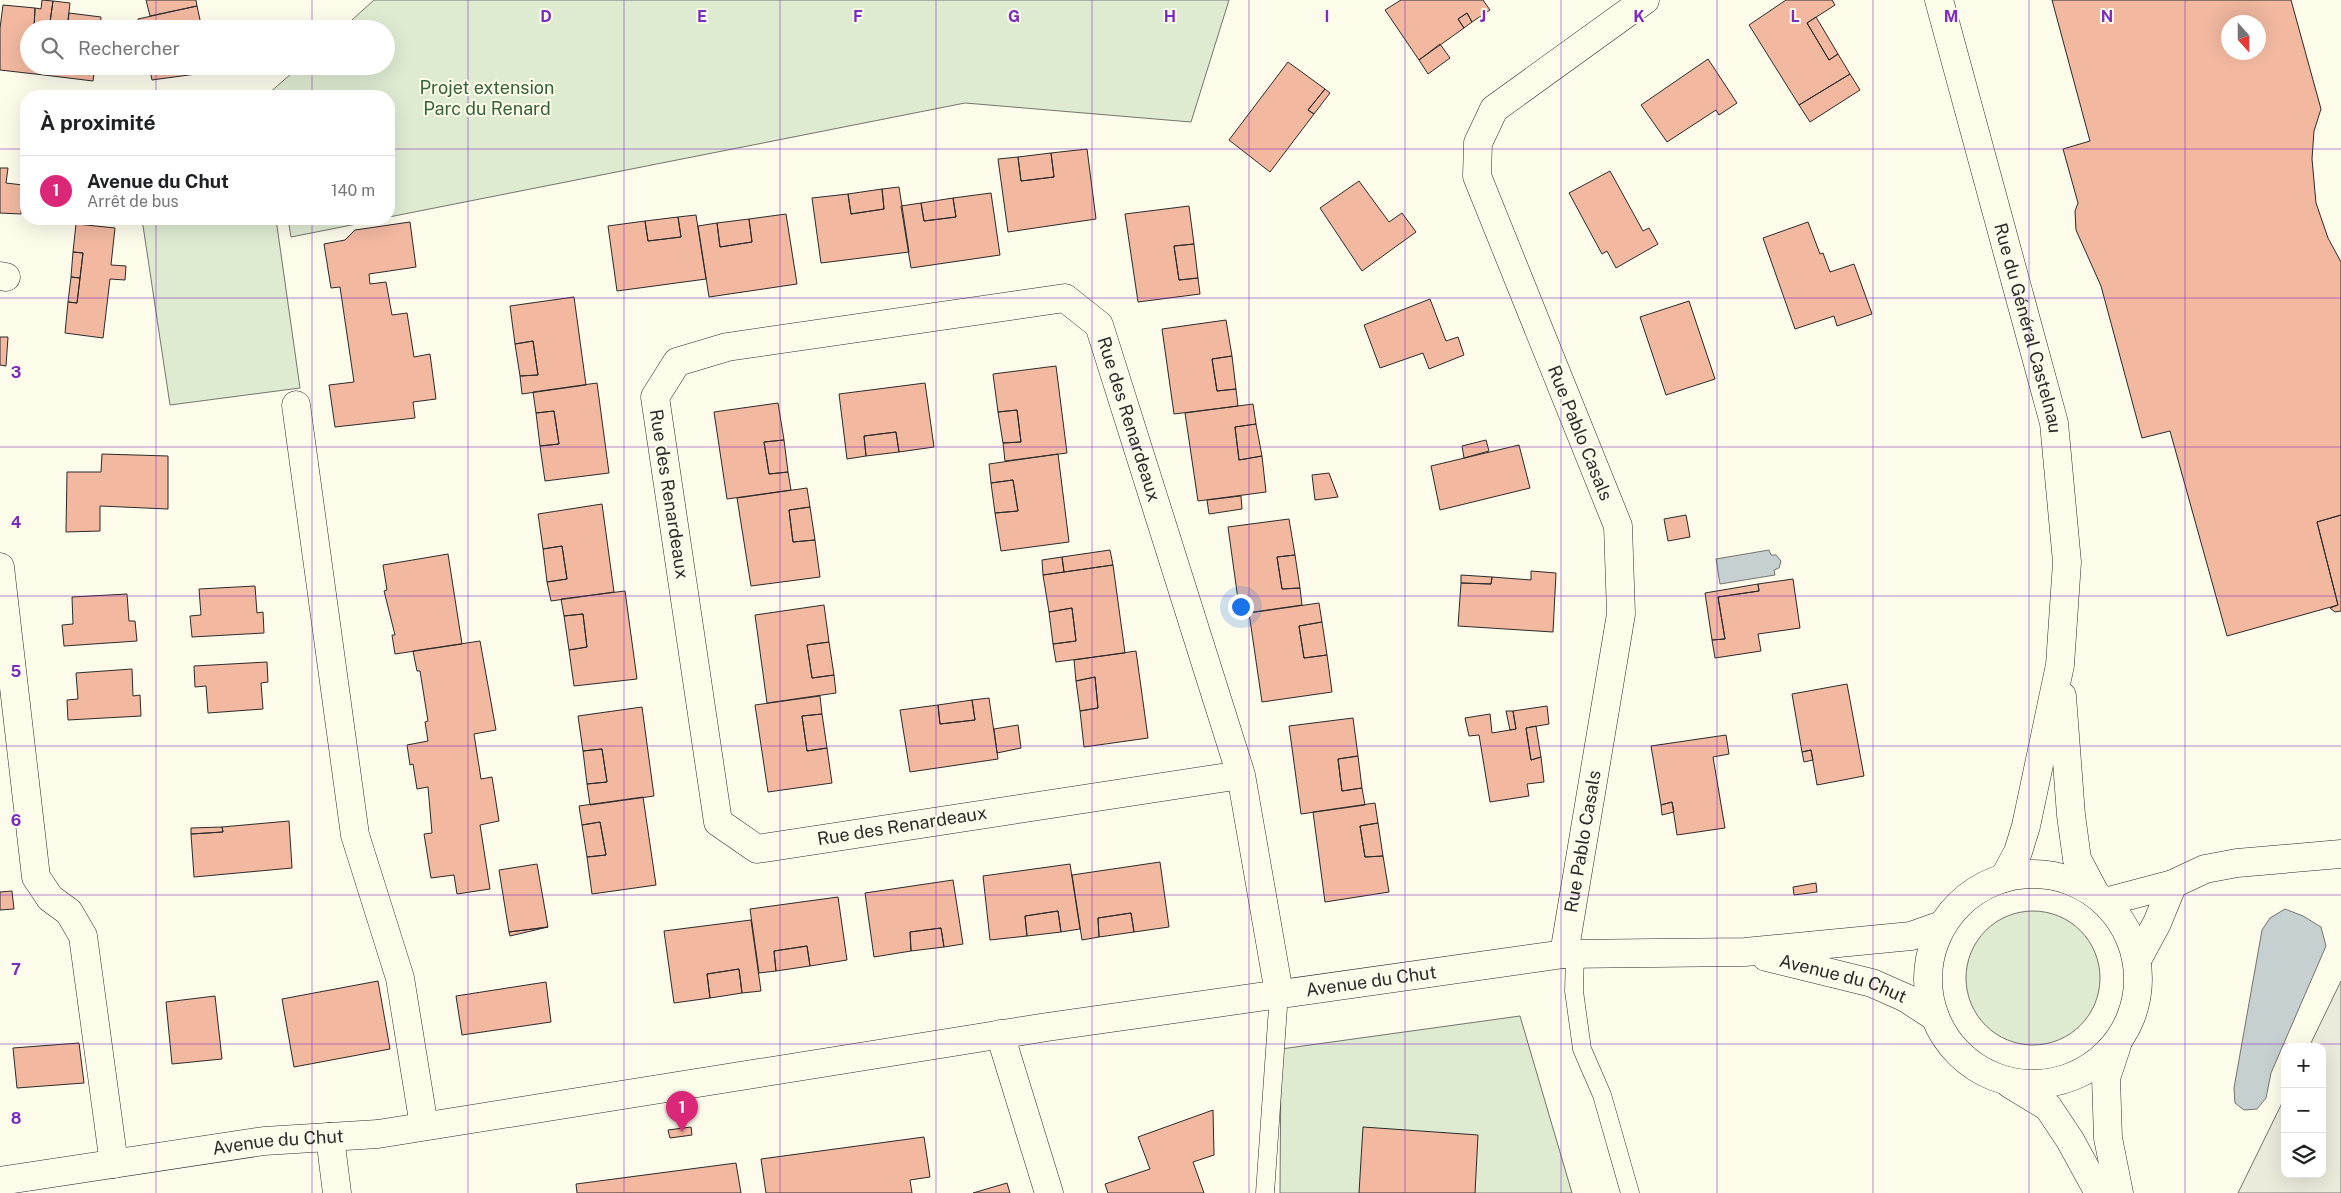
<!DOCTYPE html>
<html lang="fr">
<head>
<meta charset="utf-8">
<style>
	body { margin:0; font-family:"Public Sans",sans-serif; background:#f2f2f2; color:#202124 }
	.controls { position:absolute; right:15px; bottom:15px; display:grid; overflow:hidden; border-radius:10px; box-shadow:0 5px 20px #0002 }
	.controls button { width:45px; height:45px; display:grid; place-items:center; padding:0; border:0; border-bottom:1px solid #e0e0e0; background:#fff; color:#202124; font:25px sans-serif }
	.compass { position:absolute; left:2221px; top:15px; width:45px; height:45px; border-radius:50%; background:#fff; box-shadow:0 5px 20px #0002; rotate:159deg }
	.you { position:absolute; left:1240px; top:606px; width:18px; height:18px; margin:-12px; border:4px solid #fff; border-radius:50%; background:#1a73e8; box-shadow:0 0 0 8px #1a73e833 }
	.badge { display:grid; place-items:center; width:32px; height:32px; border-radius:50%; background:#db2777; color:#fff; font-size:16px; font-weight:700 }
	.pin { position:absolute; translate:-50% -41px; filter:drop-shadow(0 1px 2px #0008) }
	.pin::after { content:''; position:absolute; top:26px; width:18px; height:15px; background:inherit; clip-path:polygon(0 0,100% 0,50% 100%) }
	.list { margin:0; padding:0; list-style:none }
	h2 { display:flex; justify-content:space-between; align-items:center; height:65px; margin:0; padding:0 20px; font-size:21px }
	h2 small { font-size:16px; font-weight:400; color:#757577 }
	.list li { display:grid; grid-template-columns:32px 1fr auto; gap:15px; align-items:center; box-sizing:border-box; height:70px; padding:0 20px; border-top:1px solid #e0e0e0 }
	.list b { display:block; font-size:19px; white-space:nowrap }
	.list p { margin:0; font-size:16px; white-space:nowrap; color:#757577 }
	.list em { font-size:16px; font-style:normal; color:#757577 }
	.icon { flex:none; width:28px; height:28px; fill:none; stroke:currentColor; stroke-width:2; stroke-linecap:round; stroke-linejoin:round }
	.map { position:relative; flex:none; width:2341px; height:1193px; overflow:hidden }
	.search { position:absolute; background:#fff; box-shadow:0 5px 20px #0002; left:20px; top:20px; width:375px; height:55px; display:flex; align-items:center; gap:12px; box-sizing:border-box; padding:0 18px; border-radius:28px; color:#757577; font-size:19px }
	.panel { position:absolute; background:#fff; box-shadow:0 5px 20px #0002; left:20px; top:90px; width:375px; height:135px; border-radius:20px }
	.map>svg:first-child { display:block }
	.green { fill:#deebd1; stroke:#74746e }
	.parking { fill:#eceadb; stroke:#74746e }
	.water { fill:#c7d0d0; stroke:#74746e }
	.building { fill:#f2b8a0; stroke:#2b2b2b; fill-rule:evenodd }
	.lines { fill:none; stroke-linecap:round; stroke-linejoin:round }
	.service-casing { stroke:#2b2b2b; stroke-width:19 }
	.minor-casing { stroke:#2b2b2b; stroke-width:29 }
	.tertiary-casing { stroke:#2b2b2b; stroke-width:29 }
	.service { stroke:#fdfbea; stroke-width:18 }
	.minor { stroke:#fdfbea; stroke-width:28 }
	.tertiary { stroke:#fdfbea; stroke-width:28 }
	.grid { fill:none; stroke:#7b2cbf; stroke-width:1; stroke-opacity:0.55 }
	.labels { text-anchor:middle; stroke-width:4; stroke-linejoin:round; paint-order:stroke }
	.park-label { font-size:18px; fill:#34623c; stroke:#fdfbea }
	.street-label { font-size:18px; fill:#2b2b2b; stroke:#fdfbea }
	.grid-label { font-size:16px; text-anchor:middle; font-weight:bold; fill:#7b2cbf; stroke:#fdfbea; stroke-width:4; stroke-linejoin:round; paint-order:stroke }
</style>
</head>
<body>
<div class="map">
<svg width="2341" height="1193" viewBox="0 0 2341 1193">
	<rect width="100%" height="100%" fill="#fdfbea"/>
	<path class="green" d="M374,0h855l-38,122 -226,-19 -576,114v-121h-121v-2l32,-28h86v-37h-44z
		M142,219h134l24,169 -130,17z
		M288,219h94l-91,18z
		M1966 978a67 67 0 1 1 134 0a67 67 0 1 1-134 0Z
		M1520,1016l52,177h-292l1,-144z"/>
	<path class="parking" d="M2341,981v212h-103l47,-96v77h37v-127h-13z"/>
	<path class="water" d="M1769,550l2,5h5l5,6 -2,7 -5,2 1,5 -55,9 -4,-25z
		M2285,909l18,7 18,11 5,19 -55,127 -5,25 -9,11 -13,1 -9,-7 -1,-15 28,-158 8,-12z"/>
	<path class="building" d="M42,0l11,1 -4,28 -15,-1 1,-20 6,1z
		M146,0h50l1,6 -47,10z
		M1401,0h82l7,10 -18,12 -5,-9 -9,6 6,9 -45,32 -34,-50z
		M1786,0h46l3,5 -28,18 22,37 9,-6 12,20 -51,31 -50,-80z
		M2052,0h239l30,109 -7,22 -2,28 4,44 12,35 13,24v253l-24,7 21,83 -111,31 -57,-205 -28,7 -41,-152 -25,-56 -1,-19 3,-8 -15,-54 27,-8zM2228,22h30v30h-30z
		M53,1l17,2 -3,26h-18z
		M3,5l32,3 -1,20 10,1h-15v37h16l-1,9 -44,-5v-42z
		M197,6l5,23h-62l-2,-10z
		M69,13l32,4 -1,12h-33z
		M1467,13l5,9 -8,6 -6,-9z
		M1816,17l22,37 -9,6 -22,-37z
		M1440,44l10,14 -22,16 -9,-14z
		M1708,59l29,44 -18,12 -3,-5 -49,32 -26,-37z
		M1288,62l37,27 -17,21 6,4 -44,58 -41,-32z
		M45,66h50l-2,15 -49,-6z
		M149,66h61l1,6 -59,8z
		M1850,74l10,16 -50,32 -11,-17z
		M1325,89l5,4 -16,21 -6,-4z
		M1087,149l9,70 -88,13 -10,-73 20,-2 3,24 33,-4 -3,-24z
		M1051,153l3,24 -33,4 -3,-24z
		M0,168h8l-2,15 17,2 -2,29 -21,-1z
		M1610,171l33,60 6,-3 9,16 -42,24 -9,-17 -5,3 -33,-61z
		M1359,181l30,41 13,-9 14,19 -54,39 -42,-63z
		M899,187l10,65 -88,11 -9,-65 36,-4 3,20 33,-5 -2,-20z
		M882,189l2,20 -33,5 -3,-20z
		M991,193l9,62 -89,13 -10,-62 20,-3 3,18 32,-4 -3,-19z
		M953,198l3,19 -32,4 -3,-18z
		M1189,206l5,38 -20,2 5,34 19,-2 2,16 -62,8 -13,-88z
		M786,214l11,70 -88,13 -11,-71 19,-3 3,24 32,-5 -3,-23z
		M696,215l10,64 -89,12 -9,-65 37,-5 3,20 33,-4 -3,-20z
		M678,217l3,20 -33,4 -3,-20z
		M749,219l3,23 -32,5 -3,-24z
		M410,222l6,45 -47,7 1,10 16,-2 6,33 15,-2 7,44 16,-3 6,45 -23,3 2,16 -80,9 -6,-42 25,-3 -14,-95 -9,1 -7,-44 21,-4 10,-10z
		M1808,222l12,32 3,-1 7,19 24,-8 18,50 -35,12 -3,-10 -39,13 -32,-91z
		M76,224l39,4 -4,37 15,1 -1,14 -15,-1 -7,59 -38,-5 3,-31 9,1 6,-50 -10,-1z
		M1194,244l4,34 -19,2 -5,-34z
		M73,252l10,1 -3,25 -9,-1z
		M71,277l9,1 -3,25 -9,-1z
		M574,297l12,88 -64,9 -2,-18 18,-1 -5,-34 -18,3 -5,-38z
		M1430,299l16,42 12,-4 6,18 -35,14 -6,-16 -43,15 -16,-43z
		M1689,301l26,78 -49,16 -26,-78z
		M1226,320l6,36 -20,3 5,32 19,-2 2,17 -64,8 -12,-85z
		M0,337h8l-2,29 -6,-1z
		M533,341l5,34 -18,1 -5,-32z
		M1232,356l4,33 -19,2 -5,-32z
		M1056,366l11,87 -62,8 -2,-18 18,-1 -4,-32 -19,2 -5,-38z
		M597,383l12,90 -64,8 -5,-35 19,-2 -5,-33 -18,2 -3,-21z
		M925,383l9,64 -35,5 -3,-20 -32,4 2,20 -19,3 -8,-65z
		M778,403l6,37 -20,2 5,32 19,-2 3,18 -64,9 -13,-87z
		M1253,404l3,20 -21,3 4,33 23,-4 4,36 -68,9 -13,-88z
		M1017,410l4,32 -18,1 -5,-31z
		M554,411l5,33 -19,2 -4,-33z
		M1256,424l6,32 -23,4 -4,-33z
		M896,432l3,20 -33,4 -2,-20z
		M784,440l4,32 -19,2 -5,-32z
		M1486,440l3,11 -25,7 -2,-12z
		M1519,445l11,43 -90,22 -9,-44z
		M102,454l66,2v53l-68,-3v25l-34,1 1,-60h34z
		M1058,454l11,88 -68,9 -6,-38 23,-2 -5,-31 -22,3 -2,-19z
		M1329,473l9,24 -23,3 -3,-25z
		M1013,480l5,31 -23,2 -4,-30z
		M807,488l3,19 -21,3 4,32 22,-2 5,37 -69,9 -14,-88z
		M1241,496l1,13 -33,5 -2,-14z
		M602,504l12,88 -63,9 -4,-19 20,-3 -5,-33 -19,3 -5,-35z
		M810,507l5,33 -22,2 -4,-32z
		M1686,515l4,22 -22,4 -4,-22z
		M2341,515v96l-6,1 -5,-4 8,-3 -21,-83z
		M1289,519l6,36 -18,2 5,32 18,-1 2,17 -62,9 -12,-87z
		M562,546l5,33 -20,3 -4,-33z
		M1110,550l3,15 -49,7 -2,-15z
		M448,554l14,90 -67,10 -3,-19h3l-11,-44 3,-1 -4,-25z
		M1295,555l5,33 -18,1 -5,-32z
		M1062,557l2,15 -21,3 -1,-15z
		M1113,565l12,88 -69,9 -3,-18 23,-3 -4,-33 -23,4 -6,-37z
		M1531,571l25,2 -3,59 -95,-6 3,-43 30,1 1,-7 39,3z
		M1461,575l31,2 -1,7 -30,-1z
		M1793,579l7,49 -42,6 3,17 -46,7 -3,-18 13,-1 -7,-42 41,-6 -1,-7z
		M1758,584l1,7 -41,6 7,42 -13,1 -7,-47z
		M255,586l2,27 6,-1 1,21 -72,4 -2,-21 11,-1 -2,-26z
		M625,591l12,88 -63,7 -5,-36 18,-3 -4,-33 -19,2 -3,-17z
		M127,594l2,27h6l2,20 -73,5 -2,-21 11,-1 -1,-27z
		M1319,603l3,19 -23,4 5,32 23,-3 5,37 -70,10 -13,-89z
		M824,605l5,37 -22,3 5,33 22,-3 2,18 -69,10 -12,-88z
		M1072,608l4,33 -23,3 -4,-32z
		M583,614l4,33 -18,3 -5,-34z
		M1322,622l5,33 -23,3 -5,-32z
		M480,641l16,89 -22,4 7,45 11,-2 7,44 -19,4 10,64 -33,5 -3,-19 -23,3 -7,-44 8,-1 -4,-46 -11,2 -4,-25 -3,1 -3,-20 21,-4 -3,-19 3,-1 -8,-50h-3l-4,-20z
		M829,642l5,33 -22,3 -5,-33z
		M1136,651l12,87 -64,9 -4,-36 18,-3 -3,-31 -19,4 -2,-21z
		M267,662l1,20 -7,1 2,26 -55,4 -2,-27 -11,1 -1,-21z
		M132,669l1,27 7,-1 1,21 -73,4 -1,-20 11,-1 -2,-26z
		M1095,677l3,31 -18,3 -4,-30z
		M1847,684l17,92 -47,9 -6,-35 -9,2 -10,-58z
		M820,696l2,18 -20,2 5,35 20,-3 5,35 -64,9 -13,-87z
		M989,698l9,61 -88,13 -10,-62 38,-5 2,19 35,-4 -3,-20z
		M972,700l3,20 -35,4 -2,-19z
		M1547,706l2,18 -23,4 5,32 10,-3 3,25 -17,2 2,12 -39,6 -11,-67 -10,1 -4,-18 25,-4 2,19 24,-4 -3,-18z
		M642,707l12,89 -64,9 -3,-21 20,-2 -5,-33 -19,2 -5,-35z
		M1506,711h7l3,18 -6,1z
		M822,714l5,34 -20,3 -5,-35z
		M1353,718l5,38 -20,3 4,32 20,-3 3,17 -64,9 -12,-88z
		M1018,725l3,23 -24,5 -3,-24z
		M1536,726l5,31 -10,3 -5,-32z
		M1726,735l3,19 -16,3 12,71 -48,7 -5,-33 -11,3 -10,-59z
		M602,749l5,33 -20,2 -4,-33z
		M1811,750l2,10 -9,2 -2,-10z
		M1358,756l4,32 -20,3 -4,-32z
		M643,797l13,88 -64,9 -5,-37 19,-2 -6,-33 -18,3 -3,-19z
		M1672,802l2,10 -12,3 -1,-10z
		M1375,803l3,20 -18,3 5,31 18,-1 6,36 -64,10 -12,-90z
		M289,821l3,47 -98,9 -3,-43 32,-2 -1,-5z
		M600,822l6,33 -19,2 -5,-32z
		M1378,823l5,33 -18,1 -5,-31z
		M222,827l1,5 -32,2v-6z
		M1160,862l9,65 -35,5 -3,-19 -33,5 1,19 -17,3 -10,-65z
		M537,864l11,63 -39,5 -10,-62z
		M1070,864l10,65 -19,3 -3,-21 -33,5 2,20 -37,4 -7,-64z
		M953,880l10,64 -19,3 -3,-19 -31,4 1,19 -37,6 -9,-64z
		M1816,883l1,9 -23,3 -1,-8z
		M12,891l2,18 -14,1v-18z
		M838,897l9,63 -37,6 -3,-20 -33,5 2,20 -17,2 -9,-64z
		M1058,911l3,21 -34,4 -2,-20z
		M1131,913l3,19 -35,5 -1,-19z
		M751,920l10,71 -19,2 -3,-24 -32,5 3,24 -36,5 -10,-72z
		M548,927l-38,9 -1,-4z
		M941,928l3,19 -33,4 -1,-19z
		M807,946l3,20 -34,5 -2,-20z
		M739,969l3,24 -32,5 -3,-24z
		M378,981l12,68 -96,18 -12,-68z
		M546,982l5,40 -89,13 -6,-39z
		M215,996l7,63 -50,5 -6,-62z
		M79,1043l5,40 -67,5 -4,-40z
		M1213,1110l1,45 -21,7 11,31h-96l-3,-9 45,-15 -12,-32z
		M691,1127l1,8 -22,3 -2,-8z
		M1363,1127l115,8 -3,58h-116z
		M924,1137l6,40 -20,3 2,13h-146l-5,-34z
		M736,1163l5,30h-164l-1,-9z
		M1007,1183l3,10h-37z"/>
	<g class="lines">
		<g class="service-casing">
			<path id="service" d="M1575,953l-1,38 8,58 20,46 28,98
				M1265,1193l14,-200"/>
		</g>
		<g class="minor-casing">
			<g id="minor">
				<path d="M0,276l6,1"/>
				<path d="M296,405l59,430 45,143 24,148"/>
				<path d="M0,567l36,310 14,21 19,14 14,24 31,228"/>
				<path id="s1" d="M1241,775l-484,74 -39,-27 -63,-425 22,-35 50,-15 338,-49 34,27 142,450 38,218"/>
				<path d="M2105,902l68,-18 32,-15 32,-6 104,-9"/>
				<path id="s2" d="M1564,954l57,-340 -3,-88 -141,-350 1,-33 16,-34 151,-109"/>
				<path d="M2137,960l20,-37 16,-39"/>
				<path d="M1000,1034l49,159"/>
				<path d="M330,1137l7,56"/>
			</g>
		</g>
		<g class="tertiary-casing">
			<g id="tertiary">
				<path id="s3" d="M1939,0l115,423 13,139 -7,103 -34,161 -8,26 -14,26"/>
				<path d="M2062,696l9,119 6,44 18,34"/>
				<circle cx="2033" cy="979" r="105"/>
				<path id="s4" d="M1766,957l106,26 34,15 29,19"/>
				<path d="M2117,1045l-11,33 2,60 11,55"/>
				<path d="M2010,1084l38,23 22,33 29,53"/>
				<path id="s5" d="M0,1181l264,-40 114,-7 669,-107 517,-73 181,-2 166,-16 31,-11"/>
			</g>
		</g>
		<use href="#service" class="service"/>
		<use href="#minor" class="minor"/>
		<use href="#tertiary" class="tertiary"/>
	</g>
	<path class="grid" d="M156,0v29M312,0v29M468,0v1193M624,0v1193M780,0v1193M936,0v1193M1092,0v1193M1249,0v1193M1405,0v1193M1561,0v1193M1717,0v1193M1873,0v1193M2029,0v1193M2185,0v1193M156,66v30M312,66v30M0,149h26M389,149h1952M156,219v974M312,219v974M0,298h2341M0,447h2341M0,596h2341M0,746h2341M0,895h2341M0,1044h2341"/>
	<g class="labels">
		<g class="park-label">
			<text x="487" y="94">Projet extension<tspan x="487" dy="21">Parc du Renard</tspan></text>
		</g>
		<g class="street-label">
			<text dy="6" stroke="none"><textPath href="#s3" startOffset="340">Rue du Général Castelnau</textPath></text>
			<text dy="6" stroke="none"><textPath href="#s1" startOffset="1544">Rue des Renardeaux</textPath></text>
			<text transform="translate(1580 433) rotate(68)" y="6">Rue Pablo Casals</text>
			<text transform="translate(669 494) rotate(81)" y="6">Rue des Renardeaux</text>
			<text transform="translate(902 826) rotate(-9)" y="6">Rue des Renardeaux</text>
			<text dy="6" stroke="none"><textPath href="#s2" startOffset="114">Rue Pablo Casals</textPath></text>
			<text dy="6" stroke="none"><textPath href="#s5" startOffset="1386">Avenue du Chut</textPath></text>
			<text dy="6" stroke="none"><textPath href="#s4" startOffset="80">Avenue du Chut</textPath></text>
			<text dy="6" stroke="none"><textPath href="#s5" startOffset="281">Avenue du Chut</textPath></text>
		</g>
	</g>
	<g class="grid-label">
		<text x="546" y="22">D</text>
		<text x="702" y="22">E</text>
		<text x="858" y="22">F</text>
		<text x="1014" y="22">G</text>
		<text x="1170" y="22">H</text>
		<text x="1327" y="22">I</text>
		<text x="1483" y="22">J</text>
		<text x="1639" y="22">K</text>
		<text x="1795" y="22">L</text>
		<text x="1951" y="22">M</text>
		<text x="2107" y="22">N</text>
		<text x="16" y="378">3</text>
		<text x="16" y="528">4</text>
		<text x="16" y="677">5</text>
		<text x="16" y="826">6</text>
		<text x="16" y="975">7</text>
		<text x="16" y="1124">8</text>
	</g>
</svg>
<div class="controls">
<button>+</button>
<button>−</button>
<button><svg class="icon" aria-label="layers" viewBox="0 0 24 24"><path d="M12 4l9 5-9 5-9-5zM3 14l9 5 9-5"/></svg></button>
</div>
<svg class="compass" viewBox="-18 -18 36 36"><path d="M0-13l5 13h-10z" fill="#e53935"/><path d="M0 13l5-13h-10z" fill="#757577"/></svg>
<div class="you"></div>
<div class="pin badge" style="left:682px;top:1132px">1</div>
<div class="search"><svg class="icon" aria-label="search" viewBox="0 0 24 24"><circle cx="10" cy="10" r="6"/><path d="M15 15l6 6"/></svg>Rechercher</div>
<section class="panel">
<h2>À proximité<small></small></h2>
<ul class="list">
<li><span class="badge">1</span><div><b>Avenue du Chut</b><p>Arrêt de bus</p></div><em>140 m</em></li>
</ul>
</section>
</div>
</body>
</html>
